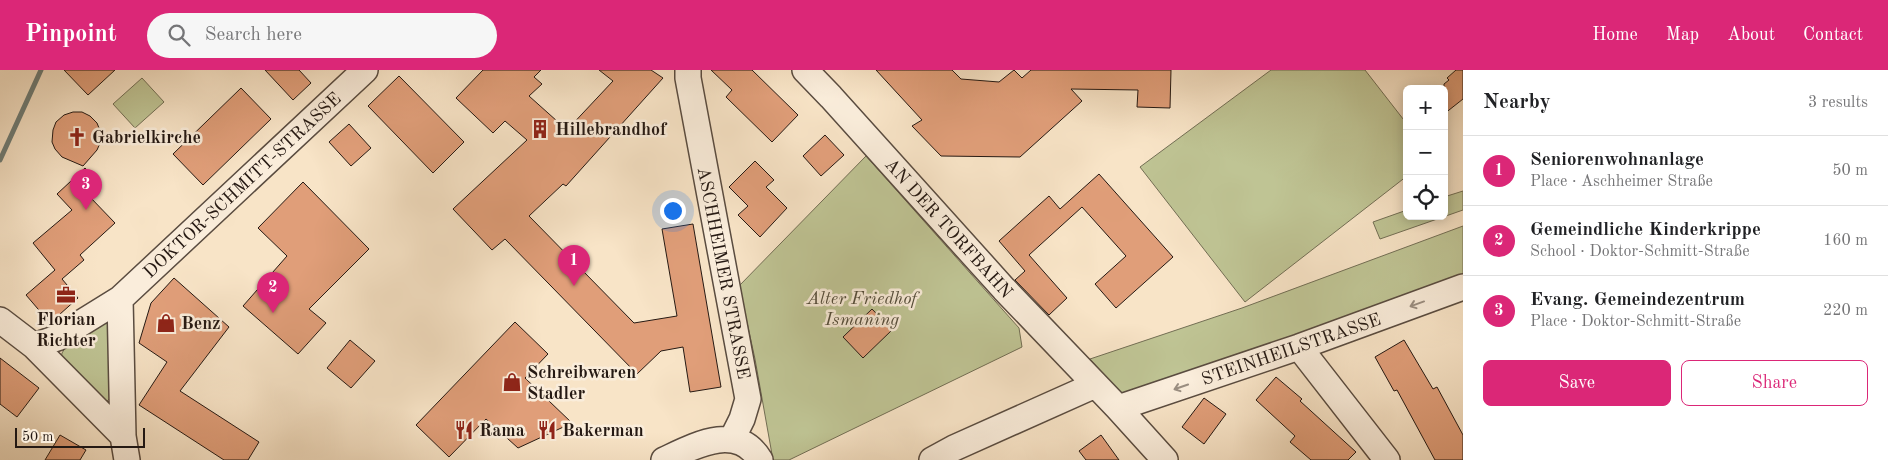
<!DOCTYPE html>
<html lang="en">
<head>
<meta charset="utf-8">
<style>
	body { margin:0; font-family:"Old Standard TT",serif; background:#f6f6f6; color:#202124 }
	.controls { position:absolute; right:15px; top:15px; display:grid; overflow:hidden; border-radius:8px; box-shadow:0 2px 12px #0003 }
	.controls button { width:45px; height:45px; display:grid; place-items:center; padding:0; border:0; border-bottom:1px solid #e0e0e0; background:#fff; color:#202124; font:25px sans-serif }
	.scale { position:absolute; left:15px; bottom:12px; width:130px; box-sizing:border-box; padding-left:5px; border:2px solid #251913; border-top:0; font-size:14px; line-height:18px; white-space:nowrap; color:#251913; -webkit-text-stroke:4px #faeddb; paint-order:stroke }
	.you { position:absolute; left:672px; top:140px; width:18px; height:18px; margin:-12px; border:4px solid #fff; border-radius:50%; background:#1a73e8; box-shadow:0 0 0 8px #1a73e833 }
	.badge { display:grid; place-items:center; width:32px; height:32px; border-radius:50%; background:#db2777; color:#fff; font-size:16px; font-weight:700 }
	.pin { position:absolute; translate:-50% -41px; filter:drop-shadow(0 1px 2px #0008) }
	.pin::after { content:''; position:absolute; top:26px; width:18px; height:15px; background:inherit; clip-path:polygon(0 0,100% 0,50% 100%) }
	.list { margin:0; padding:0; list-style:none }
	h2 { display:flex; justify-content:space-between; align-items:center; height:65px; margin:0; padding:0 20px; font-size:21px }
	h2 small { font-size:16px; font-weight:400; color:#757577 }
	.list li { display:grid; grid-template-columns:32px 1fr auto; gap:15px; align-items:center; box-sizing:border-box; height:70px; padding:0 20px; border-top:1px solid #e0e0e0 }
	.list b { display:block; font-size:19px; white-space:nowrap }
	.list p { margin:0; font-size:16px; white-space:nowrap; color:#757577 }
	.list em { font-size:16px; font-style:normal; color:#757577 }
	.actions { display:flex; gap:10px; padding:15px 20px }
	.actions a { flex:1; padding:11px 0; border:1px solid #db2777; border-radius:8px; text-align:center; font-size:18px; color:#db2777 }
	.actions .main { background:#db2777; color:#fff }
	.icon { flex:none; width:28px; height:28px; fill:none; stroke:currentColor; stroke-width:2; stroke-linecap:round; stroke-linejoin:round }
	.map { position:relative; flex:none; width:1463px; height:390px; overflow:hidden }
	header { display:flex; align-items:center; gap:30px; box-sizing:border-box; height:70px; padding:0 25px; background:#db2777; color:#fff }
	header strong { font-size:24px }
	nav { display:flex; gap:28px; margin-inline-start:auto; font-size:18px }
	.search { width:350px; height:45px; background:#f6f6f6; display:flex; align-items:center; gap:12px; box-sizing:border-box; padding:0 18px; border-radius:28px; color:#757577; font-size:19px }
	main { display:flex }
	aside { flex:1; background:#fff }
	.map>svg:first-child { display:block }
	.green { fill:#bfc494; stroke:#726e54 }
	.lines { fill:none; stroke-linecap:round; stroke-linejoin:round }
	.stream { stroke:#6d7c77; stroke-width:5 }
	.building { fill:#e09e79; stroke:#251913 }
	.minor-casing { stroke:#5a4c40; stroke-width:28 }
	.minor { stroke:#faeddb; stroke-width:25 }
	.oneway { stroke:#9a8e81 }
	.labels { text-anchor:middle; stroke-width:5; stroke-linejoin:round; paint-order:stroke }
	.poi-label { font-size:18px; font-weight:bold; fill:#251913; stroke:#faeddb; text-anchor:start }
	.street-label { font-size:18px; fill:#251913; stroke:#faeddb }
	.park-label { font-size:18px; font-style:italic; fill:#534c3a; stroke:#faeddb }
</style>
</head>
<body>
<header>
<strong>Pinpoint</strong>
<div class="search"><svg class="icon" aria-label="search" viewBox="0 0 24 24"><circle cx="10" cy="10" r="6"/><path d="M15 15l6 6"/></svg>Search here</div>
<nav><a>Home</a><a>Map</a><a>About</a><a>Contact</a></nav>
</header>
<main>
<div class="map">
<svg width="1463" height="390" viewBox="0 0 1463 390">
	<rect width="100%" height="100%" fill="#f8e4c7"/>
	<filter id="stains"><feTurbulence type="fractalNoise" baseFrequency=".004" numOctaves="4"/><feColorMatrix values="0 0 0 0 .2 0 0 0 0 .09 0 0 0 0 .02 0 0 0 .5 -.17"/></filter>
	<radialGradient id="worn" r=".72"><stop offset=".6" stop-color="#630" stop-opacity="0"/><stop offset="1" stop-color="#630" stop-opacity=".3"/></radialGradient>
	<path class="green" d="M1271,0h94l42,54v52l-162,126 -105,-135z
		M142,8l22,24 -29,26 -22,-24z
		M866,86l153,172 3,19 -233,113h-16l-18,-101 -16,-73z
		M1463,121v19l-83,29 -7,-17 34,-12v6h37v-19z
		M1463,156v55l-339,117 -34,-39 152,-51z
		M102,251l7,1 3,74 -5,5h-5l-41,-42 1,-6 3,-5z"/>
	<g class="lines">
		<path class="stream" d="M0,90l41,-90"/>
	</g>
	<path class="building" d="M64,0h51l-27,25z
		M265,0h34l12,13 -18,17z
		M483,0h58l-7,7 8,7 -13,12 38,34 46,-49 -14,-11h52l12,8 -97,108 -3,-2 -34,32 105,107 43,-7 -15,-87 31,-5 28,163 -31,5 -7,-45 -22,4 -24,23 -132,-135 -13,11 -39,-41 74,-69 -22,-19 -12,12 -37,-35z
		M711,0h41l46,45 -26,27 -46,-45 6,-7z
		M876,0h76l9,9 38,3 15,-12 8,8 9,-8h140l-1,38 -33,-1 1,-17 -67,-1 11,12 -62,56 -79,-1 -29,-30 10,-6z
		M1456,0h7v29l-19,15v-30l5,-4 -2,-2z
		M399,6l65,66 -31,31 -65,-67z
		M241,18l30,31 -68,66 -30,-31z
		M73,42h9l8,4 7,7 4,10v8l-4,9 -14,16 -21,-9 -7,-8 -3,-7 1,-12 3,-8 8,-7z
		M349,54l22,24 -20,18 -22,-24z
		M825,65l19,20 -23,21 -18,-20z
		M755,91l19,19 -8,7 21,21 -27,29 -22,-22 10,-9 -19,-19z
		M85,98l16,17 -12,11 26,27 -35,32 4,5 -22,19 16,19 -28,25 -24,-28 29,-25 -22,-27 39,-33 -15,-16z
		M1099,104l74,83 -57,51 -21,-24 31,-28 -44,-49 -53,48 38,43 -18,17 -34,-35 10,-9 -26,-30 50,-45 11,13z
		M303,112l66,67 -60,60 17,14 -28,31 -55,-48 44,-50 -29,-28z
		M174,208l55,49 -49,64 79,51 -11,18h-24l-85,-55 28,-43 -28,-19 12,-40z
		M872,239l20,21 -29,28 -20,-21z
		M515,252l33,32 -23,24 47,45 -54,25 -32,-29 -37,38 -33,-32z
		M350,270l25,21 -24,27 -24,-20z
		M1404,270l29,49 4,-2 26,48v25h-28l-38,-70 -3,1 -19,-34z
		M0,288l39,30 -22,29 -17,-13z
		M1276,307l26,22 -2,2 56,51 -8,8h-37l-21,-18 5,-6 -39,-36z
		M1204,328l22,16 -22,30 -22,-17z
		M60,365l26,15 -6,10h-35z
		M1101,365l18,25h-33l-7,-9z"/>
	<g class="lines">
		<g class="minor-casing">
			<path id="minor" d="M688,0v8l60,321 -6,20 -10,20
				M805,0l26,27 173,192 114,119 47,52
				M120,229l3,137 4,24
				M0,250l34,26 89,90
				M34,276l23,-8 63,-39 245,-229
				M1299,277l88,113
				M1118,338l181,-61 164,-60
				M664,390c30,-14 73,-38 96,0
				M932,390l22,-12 141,-63"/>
		</g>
		<use href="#minor" class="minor"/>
	</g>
	<defs><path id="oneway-shaft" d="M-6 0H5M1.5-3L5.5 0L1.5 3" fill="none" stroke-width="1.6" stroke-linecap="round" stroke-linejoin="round" transform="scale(1.25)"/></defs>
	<g class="oneway">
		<use href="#oneway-shaft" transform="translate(1417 234) rotate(160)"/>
		<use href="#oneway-shaft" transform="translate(1181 317) rotate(161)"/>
	</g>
	<defs>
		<g id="building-bare" transform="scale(1.5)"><path d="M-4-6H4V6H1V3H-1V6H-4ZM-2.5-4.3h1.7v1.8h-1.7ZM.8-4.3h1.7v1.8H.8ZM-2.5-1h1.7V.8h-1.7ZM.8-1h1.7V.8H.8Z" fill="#8f2418" stroke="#faeddb" stroke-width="2.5" paint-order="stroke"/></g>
		<g id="church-bare" transform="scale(1.5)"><path d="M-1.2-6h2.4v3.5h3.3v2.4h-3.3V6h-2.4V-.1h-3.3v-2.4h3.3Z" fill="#8f2418" stroke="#faeddb" stroke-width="2.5" paint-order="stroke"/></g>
		<g id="office-bare" transform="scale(1.5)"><path d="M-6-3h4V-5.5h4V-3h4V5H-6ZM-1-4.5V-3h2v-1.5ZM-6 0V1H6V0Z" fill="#8f2418" stroke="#faeddb" stroke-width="2.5" paint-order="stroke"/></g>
		<g id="shop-bare" transform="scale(1.5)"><path d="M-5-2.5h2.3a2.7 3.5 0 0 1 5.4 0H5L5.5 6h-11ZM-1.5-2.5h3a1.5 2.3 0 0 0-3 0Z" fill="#8f2418" stroke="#faeddb" stroke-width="2.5" paint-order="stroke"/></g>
		<g id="restaurant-bare" transform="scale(1.5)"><path d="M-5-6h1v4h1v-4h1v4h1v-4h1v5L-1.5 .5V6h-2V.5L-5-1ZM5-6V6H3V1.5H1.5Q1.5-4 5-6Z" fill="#8f2418" stroke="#faeddb" stroke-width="2.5" paint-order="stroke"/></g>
	</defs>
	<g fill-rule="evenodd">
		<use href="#building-bare" x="540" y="59"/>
		<use href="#church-bare" x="77" y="67"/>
		<use href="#office-bare" x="66" y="225"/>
		<use href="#shop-bare" x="166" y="253"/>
		<use href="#shop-bare" x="512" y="312"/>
		<use href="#restaurant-bare" x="464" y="360"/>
		<use href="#restaurant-bare" x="547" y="360"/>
	</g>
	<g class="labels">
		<g class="poi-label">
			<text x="555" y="65">Hillebrandhof</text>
			<text x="92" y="73">Gabrielkirche</text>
			<text x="66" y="255" text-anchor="middle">Florian<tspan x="66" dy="21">Richter</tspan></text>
			<text x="181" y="259">Benz</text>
			<text x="527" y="308">Schreibwaren<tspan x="527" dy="21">Stadler</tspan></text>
			<text x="479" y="366">Rama</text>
			<text x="562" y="366">Bakerman</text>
		</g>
		<g class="street-label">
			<text transform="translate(242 115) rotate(-43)" y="6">DOKTOR-SCHMITT-STRASSE</text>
			<text transform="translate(949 158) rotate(48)" y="6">AN DER TORFBAHN</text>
			<text transform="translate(724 203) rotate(79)" y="6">ASCHHEIMER STRASSE</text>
			<text transform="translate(1291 279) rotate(-19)" y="6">STEINHEILSTRASSE</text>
		</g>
		<g class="park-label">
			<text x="862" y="234">Alter Friedhof<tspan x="862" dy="21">Ismaning</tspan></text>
		</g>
	</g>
	<rect width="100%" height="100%" filter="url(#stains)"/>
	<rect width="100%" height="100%" fill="url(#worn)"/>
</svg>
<div class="controls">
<button>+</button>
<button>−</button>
<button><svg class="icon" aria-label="locate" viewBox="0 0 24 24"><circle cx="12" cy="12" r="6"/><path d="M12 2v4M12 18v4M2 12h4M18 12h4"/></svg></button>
</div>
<div class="scale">50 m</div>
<div class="you"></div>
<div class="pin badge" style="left:574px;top:216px">1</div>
<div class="pin badge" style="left:273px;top:243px">2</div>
<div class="pin badge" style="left:86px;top:140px">3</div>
</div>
<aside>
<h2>Nearby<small>3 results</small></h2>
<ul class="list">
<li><span class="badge">1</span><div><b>Seniorenwohnanlage</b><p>Place · Aschheimer Straße</p></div><em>50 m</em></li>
<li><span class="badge">2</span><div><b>Gemeindliche Kinderkrippe</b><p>School · Doktor-Schmitt-Straße</p></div><em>160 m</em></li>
<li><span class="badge">3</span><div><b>Evang. Gemeindezentrum</b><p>Place · Doktor-Schmitt-Straße</p></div><em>220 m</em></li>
</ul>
<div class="actions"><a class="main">Save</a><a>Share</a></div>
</aside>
</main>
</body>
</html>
